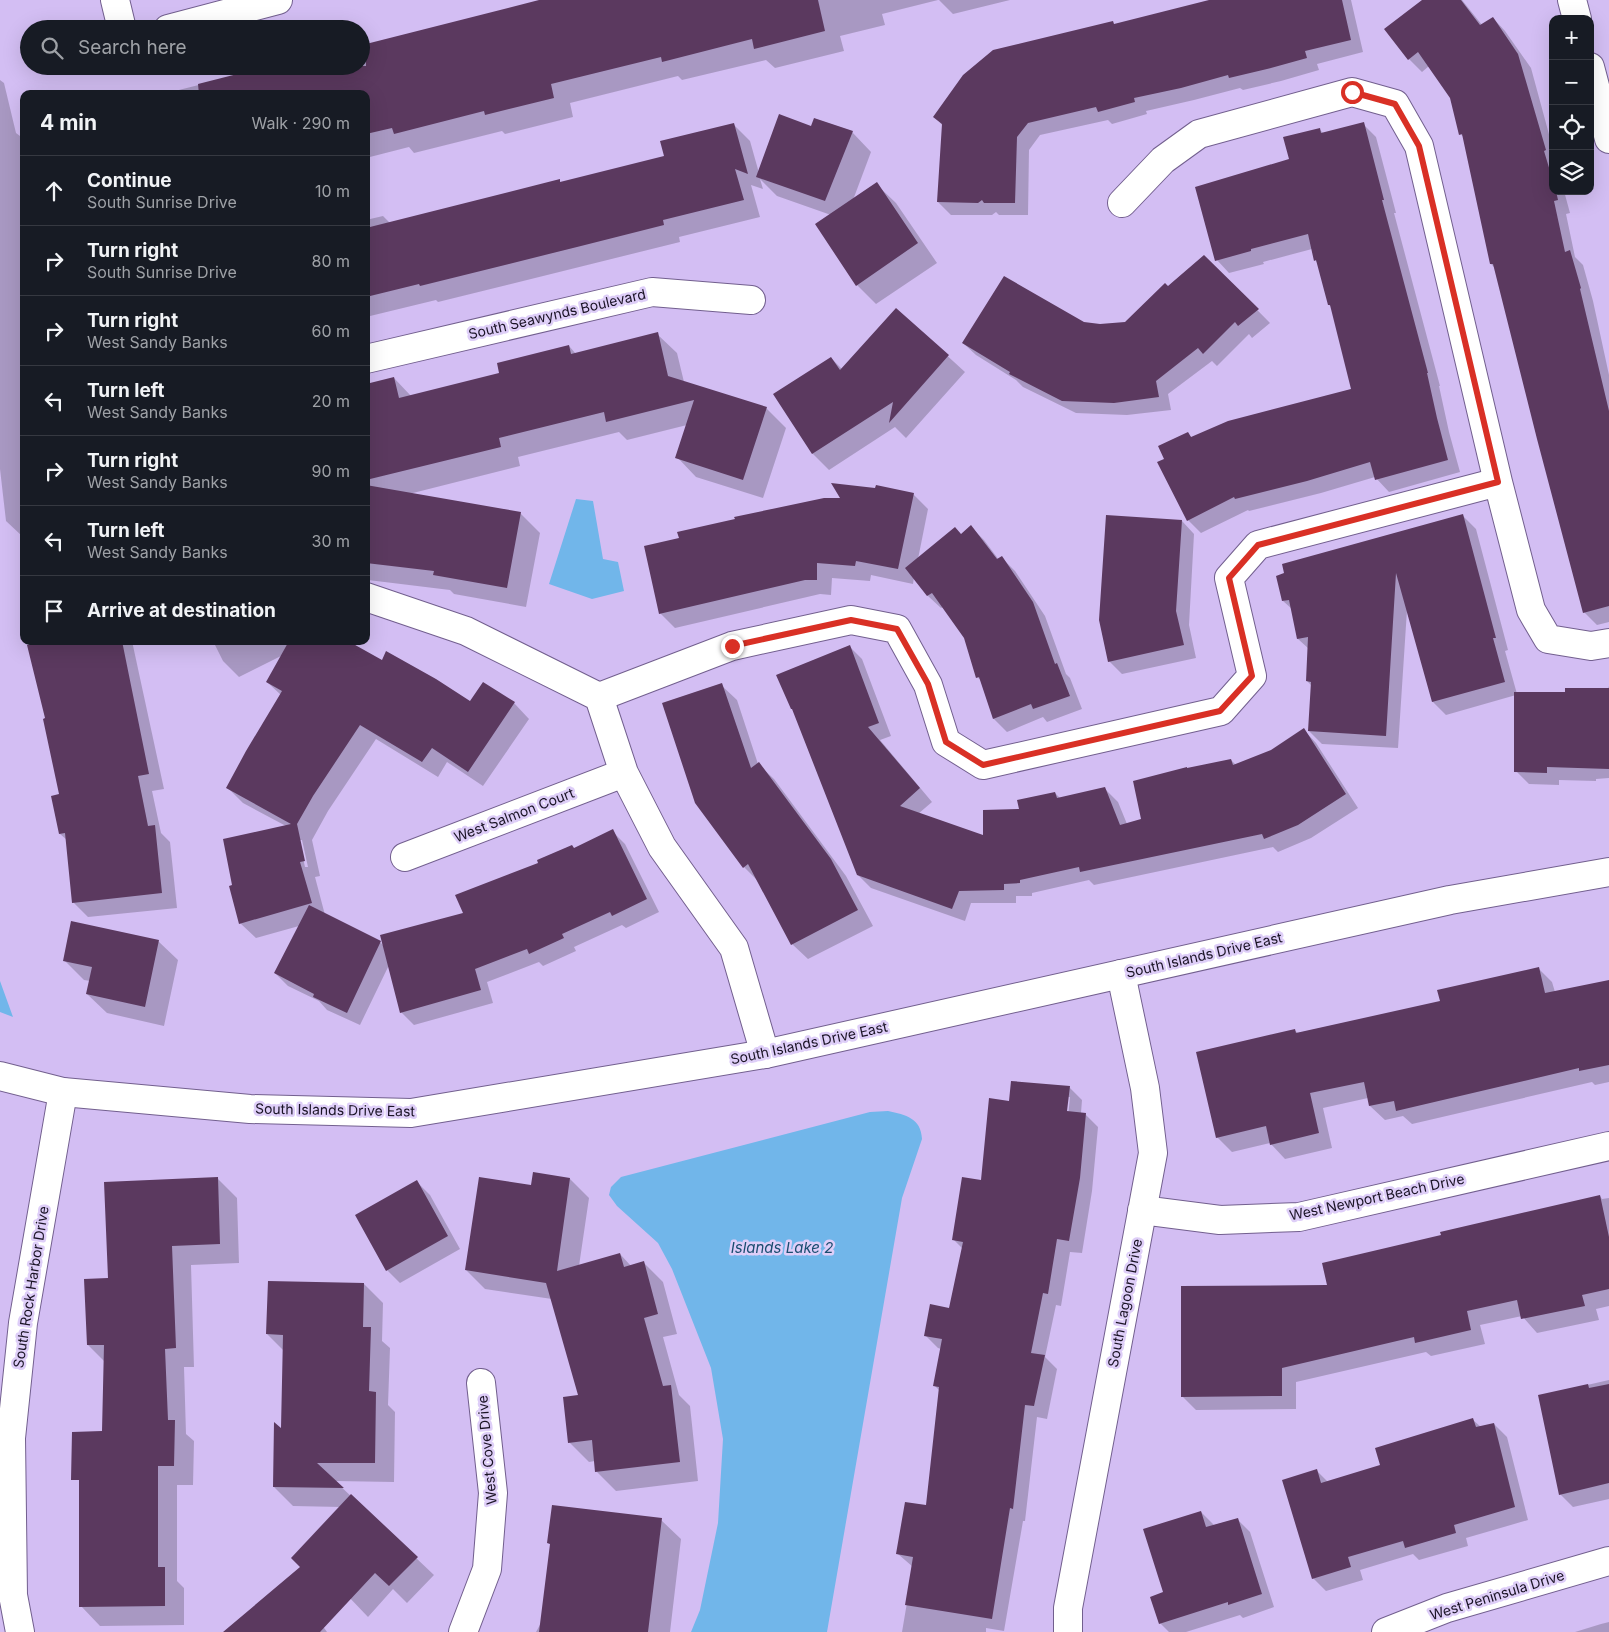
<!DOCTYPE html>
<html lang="en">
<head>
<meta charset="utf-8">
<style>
	body { margin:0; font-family:Inter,sans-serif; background:#242831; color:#f1f3f6 }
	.controls { position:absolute; right:15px; top:15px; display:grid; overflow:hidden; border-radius:10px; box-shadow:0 5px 20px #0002 }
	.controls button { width:45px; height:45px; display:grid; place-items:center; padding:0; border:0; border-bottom:1px solid #363941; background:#171b24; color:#f1f3f6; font:25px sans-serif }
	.stop { position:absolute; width:15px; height:15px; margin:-11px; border:4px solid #d93025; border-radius:50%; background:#fff }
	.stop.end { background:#d93025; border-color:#fff; box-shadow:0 1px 5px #0008 }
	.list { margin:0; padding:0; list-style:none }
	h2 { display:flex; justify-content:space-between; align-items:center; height:65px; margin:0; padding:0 20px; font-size:21px }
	h2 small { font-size:16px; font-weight:400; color:#9ea1a6 }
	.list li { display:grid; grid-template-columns:32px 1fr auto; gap:15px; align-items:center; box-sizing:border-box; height:70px; padding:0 20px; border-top:1px solid #363941 }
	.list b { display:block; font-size:19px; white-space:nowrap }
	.list p { margin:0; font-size:16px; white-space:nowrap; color:#9ea1a6 }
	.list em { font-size:16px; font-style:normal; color:#9ea1a6 }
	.icon { flex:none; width:28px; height:28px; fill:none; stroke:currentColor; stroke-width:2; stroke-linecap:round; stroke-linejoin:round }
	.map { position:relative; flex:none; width:1609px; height:1632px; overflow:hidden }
	.search { position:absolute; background:#171b24; box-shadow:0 5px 20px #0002; left:20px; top:20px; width:350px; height:55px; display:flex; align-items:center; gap:12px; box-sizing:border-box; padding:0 18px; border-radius:28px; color:#9ea1a6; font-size:19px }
	.panel { position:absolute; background:#171b24; box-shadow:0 5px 20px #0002; left:20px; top:90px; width:350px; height:555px; border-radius:10px }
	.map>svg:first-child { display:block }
	.water { fill:#71b6ea }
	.shadow { fill:#0003; fill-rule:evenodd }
	.building { fill:#5b395f }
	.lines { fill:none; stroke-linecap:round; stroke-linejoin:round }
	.minor-casing { stroke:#725f8e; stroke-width:30 }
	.tertiary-casing { stroke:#725f8e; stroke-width:30 }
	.minor { stroke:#fff; stroke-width:28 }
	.tertiary { stroke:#fff; stroke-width:28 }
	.route { stroke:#d93025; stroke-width:6 }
	.labels { text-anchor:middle; stroke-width:5; stroke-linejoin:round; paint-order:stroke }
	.street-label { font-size:14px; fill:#1a1325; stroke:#decef8 }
	.water-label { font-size:15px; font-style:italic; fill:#1a4d70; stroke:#decef8 }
</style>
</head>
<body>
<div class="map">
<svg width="1609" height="1632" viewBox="0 0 1609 1632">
	<rect width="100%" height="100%" fill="#d3bef3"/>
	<path class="water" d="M576,499l17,2 10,58 15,3 6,29 -32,8 -43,-15z
		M0,981l13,36 -13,-5z
		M888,1111c18,4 33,7 34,28l-20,59 -75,434h-136l9,-22 18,-87 5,-84 -12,-71 -39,-99 -14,-26 -41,-37 -8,-11 2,-8 10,-10 249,-65z"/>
	<path class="shadow" d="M544,0h394l-56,14 3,11 -45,11 4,15 -69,17 -9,-8 -84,20 -4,-4 -108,27 3,14 -68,17 -3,-3 -88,22 -5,-6 -43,11v-64h-203l111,-28h87v-19z
		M939,0h71l-57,14z
		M1219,0h132l12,52 -46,12 2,6 -38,11 -38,9 -3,-2 -46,12 -48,11 1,3 -35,10 -4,-4 -68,15 -11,15 -1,65h-29l-3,-3 -4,3h-41l-13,-13 5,-76 -8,-9 167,-86z
		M1424,0h38l20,25 11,-7 12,13 26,37 22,81v42h11l6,22 -4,1 9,43 8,8 10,36 16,74v247l-12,3 -13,-13 -89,-344 -4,-4 -27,-127 -4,-3 -9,-37 -22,-31 -7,6 -13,-13z
		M0,80l4,3 12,50 8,6v405l-2,-8 -16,-15 -6,-52z
		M733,124l17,17 9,32 53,-45 40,4 19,20 -18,48 23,-16 20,19 41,60 -61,41 -19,-19 -26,-70 -54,-19 -17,-17 3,10 -12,-4 9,32 -81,20 1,5 -242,60 -2,-2 -70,17v-97l17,-4 7,7 169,-42 3,2 104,-26z
		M1363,124l13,13 20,76h-2l46,173h-1l10,46 11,40 -71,20 -14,-15 -54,16 -72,18 -1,-1 -47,23 -13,-13 -22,-60 22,-26 4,4 160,-49 -20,-82 -3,-2 -10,-41 -4,-4 -3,-11 -49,13 1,2 -35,9 -12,-13 73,-100 29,-31 4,4z
		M1204,256l66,67 -18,15 -3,-4 -32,32 -5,-5 -44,33 3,16 -44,5 -51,-2 -53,-26 -7,-7 -40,-25 -13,-12 121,-20 16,2 25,-2z
		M896,309l69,63 -59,66 -11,-11 -66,43 -16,-16 -38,-60 56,-36 11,11z
		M657,334l20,19 7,29 82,26 20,20 -23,70 -67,-21 -19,-20 10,-32 -60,15 -8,-8 -101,25 2,9 -111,28 111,19 20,20 -14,74 -72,-13 -4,-4 -82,-10 -2,-2v-193l28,-7 17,18 90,-22 68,-28 7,8z
		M913,494l15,15 -10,50 43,-24 10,-8 13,13 15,20 3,-2 13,13 30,45 21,58 4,4 12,31 -35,13 -4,-5 -36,15 -13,-13 -12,-38 -5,-4 -12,-40 -22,-30 -2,1 -13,-12 -14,-19 -1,7 -42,-9 -1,6 -38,-3 -1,17 -11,-1 -145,34 -15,-15 182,-114z
		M1463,516l13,13 32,121 -3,1 12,43 49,-1 42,-4 1,-3v92l-13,1v2l-37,-1v5l-30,-1 -13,-13v-76l-70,20 -13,-13 -26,-92 -9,138 -76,-4 -13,-13 3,-45 -5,-5 2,-32 -11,-10 -6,-30 -9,-8z
		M1182,521l12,13 -5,91 7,33 -74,16 -13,-13z
		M42,641h90l32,148 -12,2 9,42 9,9 7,66 -89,9 -15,-15 -6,-62 -7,-6v-39l-13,-76z
		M213,641h124l134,61 43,1 15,16 -46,67 -36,-24 -9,15 -62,-38 -48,72 -16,29 8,36 -5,1 10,38 56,28 3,3 80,-32 111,-65 37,-18 13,13 34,68 -33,16 -4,-3 -48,22 2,4 -33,15 -4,-4 -52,20 6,21 -79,22 -13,-13 -12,-47 -29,60 -33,-15 -8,-9 -31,-15 -13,-13 24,-47 -43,12 -16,-15 -6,-37 52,-60 -43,-23 -15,-15 53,-93 -14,-13 16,-27 -44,22 -16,-16zM299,840h3l6,27h-3z
		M849,646l13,13 29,77 -11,4 52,62 -14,12 66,23 37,-26 34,-18 5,5 45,-9 13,13 9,22 16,-5 88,-59 5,5 36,-14 32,-21 12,13 42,65 -47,30 -33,14 -5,-5 -179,38 -5,-5 -57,13v3h-16v7h-45l-6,18 -94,-33 -13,-13z
		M721,685l16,15 21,64 16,15 72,97 27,50 -65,33 -16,-15 -33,-62 -15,-15z
		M158,941l20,19 -14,66 -57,-13 -20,-19 3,-13 -6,-1 -20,-20z
		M1538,968l14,14 3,10 54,-11v101l-14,3 -3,-3 -180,42 -9,-8 -18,4 -15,-14 -2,-8 -45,10 9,40 -47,11 -15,-16 -38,9 -15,-15 77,-107 4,3 143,-31z
		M1069,1087l13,13 -1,13 4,1 13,13 -6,64 -10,62 -12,-1 -9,54 -5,-1 -11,52 12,12 -10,50 -10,-2 -12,104h-2l-19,110 -18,-3v4h-84l11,-65 -15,-13 29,-47 13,-116 -6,-6 7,-36 -3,-1 -13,-13 25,-26 13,-60 -9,-9 28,-59 28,-79zM1067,1097h3l-2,20h-3z
		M217,1178l20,20 2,65 -48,2 3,102h-10l2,67 8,7 -1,44h-16v96l7,7v37l-84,1 -19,-20 21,-135 3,-109 -17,-17 22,-66z
		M570,1179l19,19 -10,68 41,-12 11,12 12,-4 20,20 14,52 -14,3 16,58 11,11 8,75 -82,10 -20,-20 -1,-10 -6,1 -20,-20 10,-46 -27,-97 -67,-10 -19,-19 67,-84z
		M417,1182l13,13 30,54 -60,34 -13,-13z
		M1600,1196l2,3 7,-1v108l-13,3 3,11 -62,13 -15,-17 -42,9 5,19 -54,12 -5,-4 -130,30v27l-100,1 -14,-14 147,-110z
		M364,1284l19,19 -1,38 8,7 -2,57 7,7 -1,70 -59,-1 99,94 -27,28 -14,-14 -25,28 -22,-23 -29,24 10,14h-102l77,-65 39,-60 -48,-1 -19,-19 9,-57 1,-79 -17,-17z
		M1609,1380v119l-36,8 -13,-13 -21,-98z
		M1473,1420l8,7 13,-3 13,13 21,83 -62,18 2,8 -49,14 -6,-6 -53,16 3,10 -37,11 -13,-13 4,-107 11,11 54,-16z
		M1201,1512l13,13 23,-6 13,13 24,75 -31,11 -3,-3 -54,17h-17l-9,-9 5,-30z
		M661,1520l20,19 -11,93h-134l6,-11 9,-75 -2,-3z
		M1609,1622v10h-34l26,-8z"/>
	<path class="building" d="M539,0h279l7,31 -71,18 -2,-10 -90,23 -1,-5 -110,27 3,14 -69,17 -1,-4 -90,23 -2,-6 -26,6v-40h-167l-1,-10 71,-18h97v-22z
		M1209,0h133l9,40 -46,11 2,7 -40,11 -38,9 -1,-3 -47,13 -47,10 1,4 -37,10 -2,-5 -68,16 -11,14 -2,66h-31l-2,-3 -4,3 -41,-1 5,-78 -9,-7 30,-42 30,-25 120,-29 1,3z
		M1422,0h39l19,25 13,-8 25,37 28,96 -2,1 9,30v10h3l2,9 -4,1 11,51 5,-2 11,38 -1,1 29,122v195l-26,7 -46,-174 -44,-175h-3l-28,-130 -3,1 -9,-37 -32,-46 -10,8 -24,-31z
		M779,114l32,12 3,-8 39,13 -28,70 -69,-24z
		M1364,122l20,78h-2l46,173h-1l10,45 11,42 -73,20 -5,-18 -63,19 -72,18 -1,-2 -47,24 -30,-59 7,-3 -6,-13 30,-14 3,5 37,-16 123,-32 -21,-84h-2l-12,-45 -2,1 -6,-27 -57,15v2l-36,10 -20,-74 94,-28 -6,-22 37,-9 1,5z
		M734,123l14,51 -13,-5 9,31 -81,20 1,5 -87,22 -157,39 -1,-2 -53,13v-69l194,-49v3l104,-26 -4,-15z
		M877,182l41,61 -62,43 -41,-62z
		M1204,255l55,54 -21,17 -3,-4 -32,32 -5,-6 -42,33 3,16 -45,6 -52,-2 -53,-27 1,-2 -48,-29 42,-67 80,46 16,2 25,-2 40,-39 3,3z
		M896,308l53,47 -60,68 4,-21 -81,52 -39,-60 58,-37 9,13z
		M658,332l10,44 99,31 -24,73 -68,-22 19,-58 -88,22 -2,-10 -105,26 2,9 -135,33v-96l28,-7 5,21 100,-25 -2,-10 72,-18 2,9z
		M831,483l44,5 1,-3 38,8 -16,76 -42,-8 -1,5 -38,-3v17h-12l-146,34 -15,-68 35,-8 -2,-6 58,-13 -1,-2 90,-19h16z
		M366,485l155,27 -14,76 -74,-13 1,-4 -68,-8z
		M1463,514l33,124h-3l12,44 -73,20 -36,-129 -10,163 -78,-5 3,-49 -5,-1 2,-44 -11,2 -8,-39 -7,1 -6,-25 8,-3 -2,-9z
		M1106,515l76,5 -6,91 8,34 -76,17 -9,-42z
		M971,525l26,34 5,-3 31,46 22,62 2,-1 13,33 -37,13 -2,-5 -38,15 -14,-42 -3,1 -12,-40 -32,-45 -5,3 -22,-28 50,-41 6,7z
		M42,641h80l27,133 -11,2 10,50 7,-1 7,68 -90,10 -7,-70 -6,1 -8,-38 8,-2 -16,-75 2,-1 -18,-73z
		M289,641h59l34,19 4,-9 50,28 34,22 13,-19 32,20 -47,70 -36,-24 -10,14 -62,-37 -47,71 -16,28 8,37 -5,1 12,41 -73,21 -10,-38 3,-1 -9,-46 68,-15 -65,-36 20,-37 36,-60 -16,-9z
		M850,645l29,78 -11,4 52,61 -20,18 83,29v-25l36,-1 -2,-9 38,-8 2,6 48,-11 15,38 21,-6 -8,-38 54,-14v1l44,-9 2,6 38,-15 33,-22 42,66 -48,31 -34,14 -2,-5 -182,38 -1,-5 -59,13v3l-16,1v6l-45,1 -7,18 -95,-34 -65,-166h-1l-15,-34z
		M722,683l29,85 8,-6 72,97 27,51 -67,35 -43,-81 -5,4 -48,-65 -33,-100z
		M1565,688h44v81l-62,-2v6l-33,-1v-80h51z
		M613,829l34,70 -35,17 -2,-4 -48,22 2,4 -35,16 -2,-5 -52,20 6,21 -81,23 -20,-78 83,-22 -8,-18 83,-32 -1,-3 35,-15 2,3z
		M309,905l72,36 -34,72 -34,-16 1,-3 -40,-21z
		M71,921l88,19 -14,67 -59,-13 6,-27 -29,-6z
		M1539,967l6,26 64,-13v85l-30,6v-3l-183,43 -2,-10 -25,5 -5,-24 -54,11 9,40 -49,12 -4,-19 -50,12 -20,-86 99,-23 1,4 144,-32 -3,-11z
		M1011,1081l59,5 -3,25 19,2 -6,65 -11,63 -12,-2 -9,55 -5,-1 -12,60 14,2 -11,51 -9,-1 -12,104 -3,-1 -18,111 -87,-14 8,-48 -17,-3 9,-52 21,3 13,-118 -6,-1 9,-47 -18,-3 6,-32 19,4 14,-66 -11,-2 10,-63 19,3 8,-82 20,3z
		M533,1172l37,6 -13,93 63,-18 4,14 20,-6 14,53 -14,4 19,68 8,-1 9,77 -85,10 -3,-32 -24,3 -5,-46 15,-2 -32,-112 -81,-13 14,-93 52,8z
		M218,1177l2,67 -48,2 4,102 -11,1 3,71h7l-1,46h-16v101h7v39l-86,1v-127h-8l1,-48 30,-1 2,-86h-17l-3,-66 24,-1 -4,-96z
		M417,1180l31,56 -62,35 -31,-56z
		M1600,1195l9,42v52l-27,6 3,11 -64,13 -4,-19 -50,11 4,19 -56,13 -1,-6 -132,31v28l-101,1v-111l146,-1 -5,-22 119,-28 -1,-3z
		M268,1281l96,2 -1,44h8l-2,64 7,1 -1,71h-58l27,25 -71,-1 1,-65 7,6 2,-93 -17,-1z
		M1588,1384l1,4 20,-4v99l-50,12 -21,-100z
		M1473,1418l3,9 18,-4 21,84 -61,18 2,8 -51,15 -2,-7 -55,16 3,10 -39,12 -30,-99 35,-11 4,14 59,-18 -5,-17z
		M351,1494l67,63 -29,29 -14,-13 -55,59h-97l77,-65 -9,-9z
		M552,1505l110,13 -14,114h-109l11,-88 -3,-1z
		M1201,1511l5,16 32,-9 24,76 -34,11v-3l-69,22 -9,-27 13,-5 -20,-63z"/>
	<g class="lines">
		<g class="minor-casing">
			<path id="minor" d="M115,0l7,29
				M168,29l110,-29
				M1122,203l41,-43 36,-26 153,-42 43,12 24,42 79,336 33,128 17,29 43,7 18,-3
				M366,359l286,-67 99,8
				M366,597l100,34 133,66 25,76 38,74 72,101 31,106
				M599,697l133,-51 119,-26 46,9 31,56 18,57 37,23 238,-54 31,-35 -23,-98 29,-33 240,-63
				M405,857l219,-84
				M1142,1210l78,10 79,-3 310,-71
				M20,1632l-7,-37 -2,-157 12,-115 40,-231
				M463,1632l24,-63 6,-76 -12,-110
				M1068,1632v-24l85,-455 -8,-65 -24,-114
				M1386,1632l61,-24 162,-47"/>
		</g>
		<g class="tertiary-casing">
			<path id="tertiary" d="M1572,0l5,19
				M1590,67l19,72
				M0,1076l63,16 187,17 161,4 354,-59 685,-154 159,-28"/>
		</g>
		<use href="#minor" class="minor"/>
		<use href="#tertiary" class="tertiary"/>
	</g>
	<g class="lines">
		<path class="route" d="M732,646l119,-26 46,9 31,55 18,58 37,23 237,-54 32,-35 -23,-98 29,-33 240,-63 -79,-336 -24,-42 -43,-12"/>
	</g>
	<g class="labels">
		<g class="street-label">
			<text transform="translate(557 314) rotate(-13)" y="5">South Seawynds Boulevard</text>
			<text transform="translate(514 815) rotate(-21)" y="5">West Salmon Court</text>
			<text transform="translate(1204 955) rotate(-13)" y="5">South Islands Drive East</text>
			<text transform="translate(809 1043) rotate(-12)" y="5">South Islands Drive East</text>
			<text transform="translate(335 1110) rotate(1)" y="5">South Islands Drive East</text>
			<text transform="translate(1377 1197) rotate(-12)" y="5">West Newport Beach Drive</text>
			<text transform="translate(31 1287) rotate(-81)" y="5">South Rock Harbor Drive</text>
			<text transform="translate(1125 1303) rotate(-79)" y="5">South Lagoon Drive</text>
			<text transform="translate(487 1450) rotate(-95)" y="5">West Cove Drive</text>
			<text transform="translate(1497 1595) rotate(-17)" y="5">West Peninsula Drive</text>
		</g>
		<g class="water-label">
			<text x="782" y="1253">Islands Lake 2</text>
		</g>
	</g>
</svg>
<div class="controls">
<button>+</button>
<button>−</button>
<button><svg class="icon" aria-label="locate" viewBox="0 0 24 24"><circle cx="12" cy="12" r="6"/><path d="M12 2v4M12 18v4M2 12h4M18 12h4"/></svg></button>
<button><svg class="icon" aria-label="layers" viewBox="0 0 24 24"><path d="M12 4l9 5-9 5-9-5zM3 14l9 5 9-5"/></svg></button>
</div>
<div class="stop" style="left:1352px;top:92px"></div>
<div class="stop end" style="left:732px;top:646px"></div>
<div class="search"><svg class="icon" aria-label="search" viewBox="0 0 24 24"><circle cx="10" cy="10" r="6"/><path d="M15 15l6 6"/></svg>Search here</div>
<section class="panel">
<h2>4 min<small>Walk · 290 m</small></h2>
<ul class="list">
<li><svg class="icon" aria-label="ahead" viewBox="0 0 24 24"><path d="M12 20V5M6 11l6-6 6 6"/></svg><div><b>Continue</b><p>South Sunrise Drive</p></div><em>10 m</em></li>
<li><svg class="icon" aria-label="right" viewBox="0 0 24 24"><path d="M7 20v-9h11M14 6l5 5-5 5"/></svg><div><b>Turn right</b><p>South Sunrise Drive</p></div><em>80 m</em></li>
<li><svg class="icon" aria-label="right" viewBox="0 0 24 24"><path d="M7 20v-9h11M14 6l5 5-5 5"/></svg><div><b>Turn right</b><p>West Sandy Banks</p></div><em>60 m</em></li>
<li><svg class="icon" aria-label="left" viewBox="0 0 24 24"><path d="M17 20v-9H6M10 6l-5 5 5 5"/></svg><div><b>Turn left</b><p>West Sandy Banks</p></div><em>20 m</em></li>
<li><svg class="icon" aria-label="right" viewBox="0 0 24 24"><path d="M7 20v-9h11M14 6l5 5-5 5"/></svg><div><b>Turn right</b><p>West Sandy Banks</p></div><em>90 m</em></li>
<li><svg class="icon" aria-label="left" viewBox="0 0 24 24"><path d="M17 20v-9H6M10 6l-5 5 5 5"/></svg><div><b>Turn left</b><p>West Sandy Banks</p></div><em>30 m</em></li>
<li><svg class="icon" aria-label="arrive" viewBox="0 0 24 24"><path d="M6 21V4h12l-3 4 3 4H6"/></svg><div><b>Arrive at destination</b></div></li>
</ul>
</section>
</div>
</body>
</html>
